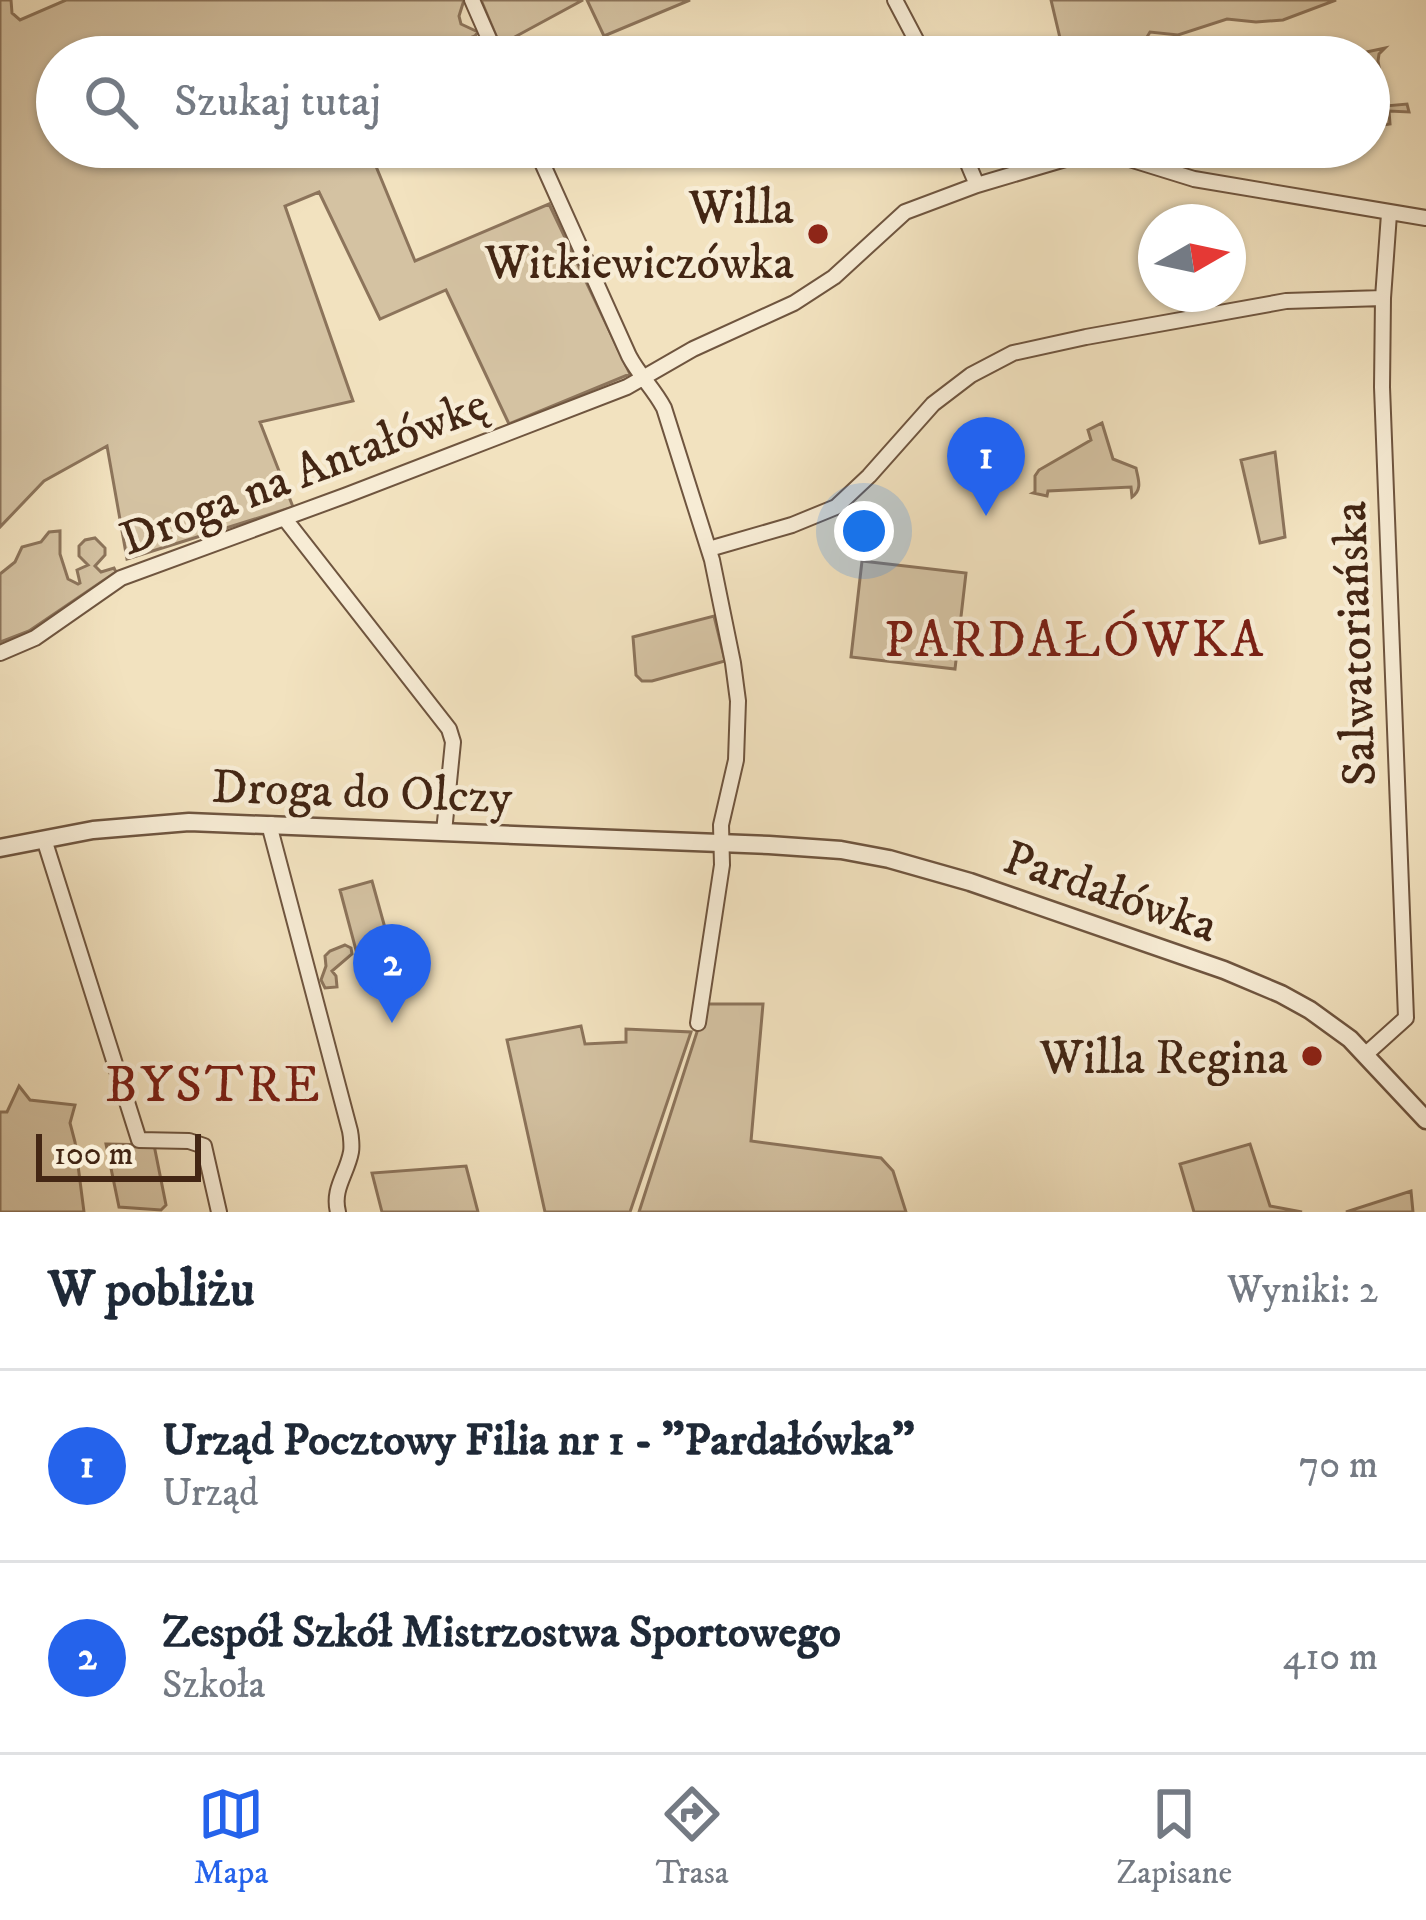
<!DOCTYPE html>
<html lang="pl">
<head>
<meta charset="utf-8">
<style>
	body { margin:0; font-family:"IM FELL DW Pica",serif; background:#f6f6f7; color:#1f2937 }
	.compass { position:absolute; left:1138px; top:204px; width:108px; height:108px; border-radius:50%; background:#fff; box-shadow:0 3px 9px #0004; rotate:81deg }
	.scale { position:absolute; left:36px; bottom:30px; width:165px; box-sizing:border-box; padding-left:12px; border:6px solid #432614; border-top:0; font-size:33px; line-height:42px; white-space:nowrap; color:#432614; -webkit-text-stroke:9px #f7ecd5; paint-order:stroke }
	.you { position:absolute; left:864px; top:531px; width:42px; height:42px; margin:-30px; border:9px solid #fff; border-radius:50%; background:#1a73e8; box-shadow:0 0 0 18px #1a73e833 }
	.badge { display:grid; place-items:center; width:78px; height:78px; border-radius:50%; background:#2563eb; color:#fff; font-size:39px; font-weight:700 }
	.pin { position:absolute; translate:-50% -99px; filter:drop-shadow(0 3px 6px #0008) }
	.pin::after { content:''; position:absolute; top:63px; width:42px; height:36px; background:inherit; clip-path:polygon(0 0,100% 0,50% 100%) }
	.list { margin:0; padding:0; list-style:none }
	h2 { display:flex; justify-content:space-between; align-items:center; height:156px; margin:0; padding:0 48px; font-size:51px }
	h2 small { font-size:39px; font-weight:400; color:#747a83 }
	.list li { display:grid; grid-template-columns:78px 1fr auto; gap:36px; align-items:center; box-sizing:border-box; height:192px; padding:0 48px; border-top:3px solid #e0e1e3 }
	.list b { display:block; font-size:45px; white-space:nowrap }
	.list p { margin:0; font-size:39px; white-space:nowrap; color:#747a83 }
	.list em { font-size:39px; font-style:normal; color:#747a83 }
	.icon { flex:none; width:66px; height:66px; fill:none; stroke:currentColor; stroke-width:2; stroke-linecap:round; stroke-linejoin:round }
	.map { position:relative; flex:none; width:1426px; height:1212px; overflow:hidden }
	.search { position:absolute; background:#fff; box-shadow:0 3px 9px #0004; left:36px; right:36px; top:36px; height:132px; display:flex; align-items:center; gap:30px; box-sizing:border-box; padding:0 42px; border-radius:66px; color:#747a83; font-size:45px }
	.sheet { height:540px; background:#fff }
	nav { display:flex; justify-content:space-around; align-items:center; box-sizing:border-box; height:168px; border-top:3px solid #e0e1e3; background:#fff; font-size:33px; color:#747a83 }
	nav a { display:grid; justify-items:center; gap:6px }
	nav .on { color:#2563eb }
	.map>svg:first-child { display:block }
	.green { fill:#d4c2a2; stroke:#8c745b; stroke-width:3 }
	.lines { fill:none; stroke-linecap:round; stroke-linejoin:round }
	.minor-casing { stroke:#6f553f; stroke-width:18 }
	.tertiary-casing { stroke:#6f553f; stroke-width:21 }
	.minor { stroke:#f7ecd5; stroke-width:14 }
	.tertiary { stroke:#f7ecd5; stroke-width:16 }
	.poi-dot { fill:#8f2418; stroke:#f7ecd5; stroke-width:4.5 }
	.labels { text-anchor:middle; stroke-width:9; stroke-linejoin:round; paint-order:stroke }
	.poi-label { font-size:48px; fill:#432614; stroke:#f7ecd5; text-anchor:end }
	.street-label { font-size:48px; fill:#432614; stroke:#f7ecd5 }
	.neighbourhood-label { font-size:51px; letter-spacing:3px; fill:#7a1f14; stroke:#f7ecd5 }
</style>
</head>
<body>
<div class="map">
<svg width="1426" height="1212" viewBox="0 0 1426 1212">
	<rect width="100%" height="100%" fill="#f2e2bf"/>
	<filter id="stains"><feTurbulence type="fractalNoise" baseFrequency=".00167" numOctaves="4"/><feColorMatrix values="0 0 0 0 .2 0 0 0 0 .09 0 0 0 0 .02 0 0 0 .5 -.17"/></filter>
	<radialGradient id="worn" r=".72"><stop offset=".6" stop-color="#630" stop-opacity="0"/><stop offset="1" stop-color="#630" stop-opacity=".3"/></radialGradient>
	<path class="green" d="M0,0h11l1,13 8,7 46,-20h398l-5,16 2,8 17,8 -3,4 -53,21h-365v90h311l47,114 134,-57 81,170 -121,50 -63,-134 -66,29 -61,-127 -34,14 68,195 -93,21 33,85 -166,52 -20,-113 -63,35 -44,46z
		M481,0h102l-83,45z
		M587,0h103l-86,36z
		M1051,0h285l-53,20 -27,2 -29,-3 -49,16 -28,-3 -15,25h-73l2,-2z
		M1385,48l-6,6 -1,7 8,45 21,-2 2,8 -20,-1 1,13 -21,3v-70h-26z
		M1102,423l11,36 23,9c2,11 7,21 -4,29l-1,-10 -83,4 -1,5 -14,-3 2,-1v-16l4,-6 52,-30 -3,-10z
		M1275,452l10,85 -25,6 -19,-83z
		M60,531v23l8,25 10,5 2,-1 -3,-13 11,-5 -9,-9v-10l6,-6 10,-2 10,10v7l-10,11 6,6 13,-4 2,4 -87,59 -29,11v-68l15,-12 7,-15 19,-5 8,-10z
		M862,561l104,12 -11,96 -104,-12z
		M714,616l11,45 -73,20h-10l-6,-6 -3,-38z
		M372,881l18,65 -33,8 -17,-64z
		M345,945l6,3 1,6 -20,17 4,5 1,11 -12,1 -4,-8 5,-14 -1,-10 5,-5z
		M706,1004h57l-12,137 130,17 12,13 13,41h-267z
		M581,1026l4,18 41,-2v-13l65,3 -61,180h-85l-38,-172z
		M19,1086l11,14 45,5 -5,18 5,19 9,70h-84v-100h7z
		M106,1144l48,1 12,60 -5,5 -42,-3z
		M1250,1144l20,62 32,6h-108l-14,-48z
		M466,1166l12,46h-96l-10,-39z
		M1411,1191l2,21h-67z"/>
	<g class="lines">
		<g class="minor-casing">
			<path id="minor" d="M472,0l25,57
				M895,0l30,57
				M535,147l94,209c10,19 25,33 35,52l48,152 21,103 5,38 -2,59 -15,65 1,40 -24,158
				M961,147l16,38
				M285,519l164,210 4,13 -9,90
				M709,549l83,-24 44,-18 33,-31 64,-72 38,-29 42,-22 73,-16 200,-36 97,-3
				M0,653l35,-15 86,-60 226,-83 280,-108 66,-38 101,-46 40,-26 71,-65 72,-27 95,-28 35,-2 16,2 71,22 232,39
				M271,824v8l79,299c1,5 2,16 1,21 -4,22 -19,37 -13,60
				M44,839l95,301 50,1 15,5 15,66
				M1366,1054l40,-36 -24,-631 1,-89 6,-84"/>
		</g>
		<g class="tertiary-casing">
			<path id="tertiary" d="M0,848l93,-18 96,-8 580,23 72,5 48,9 81,23 254,88 57,24 29,16 40,29 76,81"/>
		</g>
		<use href="#minor" class="minor"/>
		<use href="#tertiary" class="tertiary"/>
	</g>
	<g class="poi-dot">
		<circle cx="818" cy="234" r="12"/>
		<circle cx="1312" cy="1056" r="12"/>
	</g>
	<g class="labels">
		<g class="poi-label">
			<text x="794" y="223">Willa<tspan x="794" dy="55">Witkiewiczówka</tspan></text>
			<text x="1288" y="1073">Willa Regina</text>
		</g>
		<g class="street-label">
			<text transform="translate(303 470) rotate(-21)" y="17">Droga na Antałówkę</text>
			<text transform="translate(1353 644) rotate(-92)" y="17">Salwatoriańska</text>
			<text transform="translate(362 790) rotate(2)" y="17">Droga do Olczy</text>
			<text transform="translate(1111 890) rotate(19)" y="17">Pardałówka</text>
		</g>
		<g class="neighbourhood-label">
			<text x="1075" y="656">PARDAŁÓWKA</text>
			<text x="214" y="1101">BYSTRE</text>
		</g>
	</g>
	<rect width="100%" height="100%" filter="url(#stains)"/>
	<rect width="100%" height="100%" fill="url(#worn)"/>
</svg>
<svg class="compass" viewBox="-18 -18 36 36"><path d="M0-13l5 13h-10z" fill="#e53935"/><path d="M0 13l5-13h-10z" fill="#747a83"/></svg>
<div class="scale">100 m</div>
<div class="you"></div>
<div class="pin badge" style="left:986px;top:516px">1</div>
<div class="pin badge" style="left:392px;top:1023px">2</div>
<div class="search"><svg class="icon" aria-label="search" viewBox="0 0 24 24"><circle cx="10" cy="10" r="6"/><path d="M15 15l6 6"/></svg>Szukaj tutaj</div>
</div>
<section class="sheet">
<h2>W pobliżu<small>Wyniki: 2</small></h2>
<ul class="list">
<li><span class="badge">1</span><div><b>Urząd Pocztowy Filia nr 1 - &quot;Pardałówka&quot;</b><p>Urząd</p></div><em>70 m</em></li>
<li><span class="badge">2</span><div><b>Zespół Szkół Mistrzostwa Sportowego</b><p>Szkoła</p></div><em>410 m</em></li>
</ul>
</section>
<nav>
<a class="on"><svg class="icon" aria-label="map" viewBox="0 0 24 24"><path d="M3 6l6-2 6 2 6-2v14l-6 2-6-2-6 2zM9 4v14M15 6v14"/></svg>Mapa</a>
<a><svg class="icon" aria-label="directions" viewBox="0 0 24 24"><path d="M12 3l9 9-9 9-9-9zM9 14v-3h6M13 9l2 2-2 2"/></svg>Trasa</a>
<a><svg class="icon" aria-label="saved" viewBox="0 0 24 24"><path d="M7 4h10v16l-5-4-5 4z"/></svg>Zapisane</a>
</nav>
</body>
</html>
